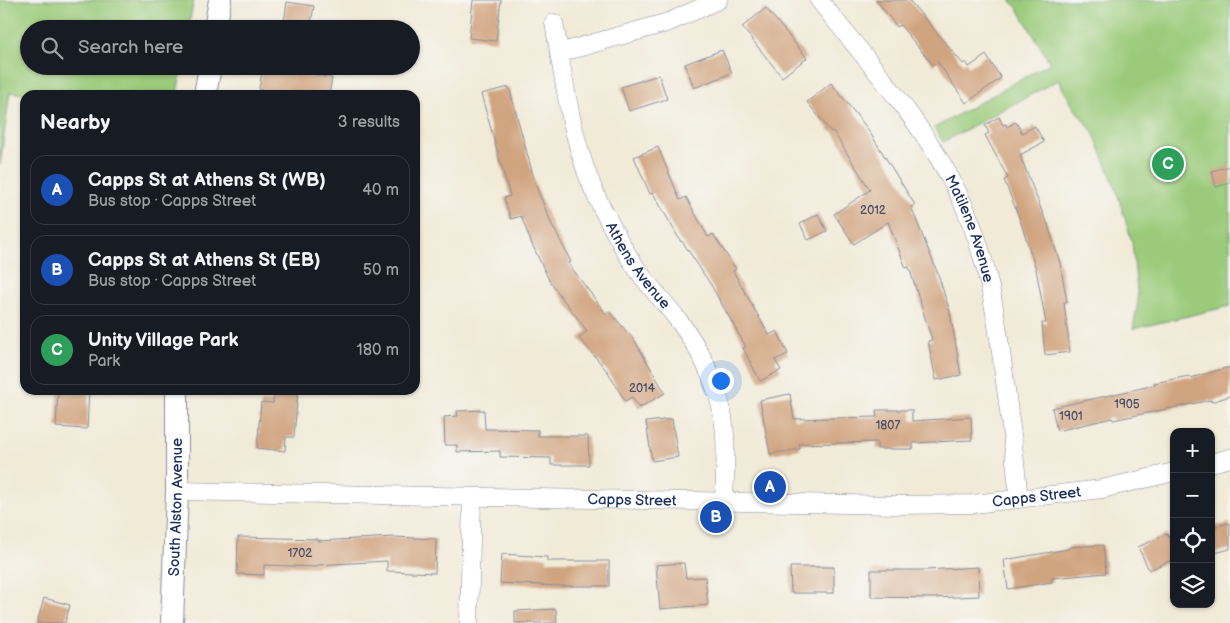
<!DOCTYPE html>
<html lang="en">
<head>
<meta charset="utf-8">
<style>
	body { margin:0; font-family:"Balsamiq Sans",sans-serif; background:#20242c; color:#f1f3f6 }
	.controls { position:absolute; right:15px; bottom:15px; display:grid; overflow:hidden; border-radius:10px; box-shadow:0 1px 4px #0004 }
	.controls button { width:45px; height:45px; display:grid; place-items:center; padding:0; border:0; border-bottom:1px solid #363941; background:#171b24; color:#f1f3f6; font:25px sans-serif }
	.you { position:absolute; left:720px; top:380px; width:18px; height:18px; margin:-12px; border:4px solid #fff; border-radius:50%; background:#1a73e8; box-shadow:0 0 0 8px #1a73e833 }
	.badge { display:grid; place-items:center; width:32px; height:32px; border-radius:50%; background:#d690ce; color:#fff; font-size:16px; font-weight:700 }
	.pin { position:absolute; translate:-50% -50%; border:2px solid #fff; box-shadow:0 1px 5px #0006 }
	.list { margin:0; padding:0; list-style:none }
	h2 { display:flex; justify-content:space-between; align-items:center; height:65px; margin:0; padding:0 20px; font-size:21px }
	h2 small { font-size:16px; font-weight:400; color:#9ea1a6 }
	.list li { display:grid; grid-template-columns:32px 1fr auto; gap:15px; align-items:center; box-sizing:border-box; height:70px; margin:0 10px 10px; padding:0 10px; border:1px solid #363941; border-radius:15px }
	.list b { display:block; font-size:19px; white-space:nowrap }
	.list p { margin:0; font-size:16px; white-space:nowrap; color:#9ea1a6 }
	.list em { font-size:16px; font-style:normal; color:#9ea1a6 }
	.icon { flex:none; width:28px; height:28px; fill:none; stroke:currentColor; stroke-width:2; stroke-linecap:round; stroke-linejoin:round }
	.map { position:relative; flex:none; width:1230px; height:623px; overflow:hidden }
	.search { position:absolute; background:#171b24; box-shadow:0 1px 4px #0004; left:20px; top:20px; width:400px; height:55px; display:flex; align-items:center; gap:12px; box-sizing:border-box; padding:0 18px; border-radius:28px; color:#9ea1a6; font-size:19px }
	.panel { position:absolute; background:#171b24; box-shadow:0 1px 4px #0004; left:20px; top:90px; width:400px; height:305px; border-radius:15px }
	.map>svg:first-child { display:block }
	.green { fill:#9bcb7a; stroke:#5b7d6c }
	.building { fill:#d1a480 }
	.lines { fill:none; stroke-linecap:round; stroke-linejoin:round }
	.minor-casing { stroke:#868c9a; stroke-width:19 }
	.tertiary-casing { stroke:#868c9a; stroke-width:24 }
	.minor { stroke:#fff; stroke-width:18 }
	.tertiary { stroke:#fff; stroke-width:22 }
	.labels { text-anchor:middle; stroke-width:4; stroke-linejoin:round; paint-order:stroke }
	.number-label { font-size:12px; fill:#484c66 }
	.street-label { font-size:15px; fill:#1b2f5e; stroke:#f6f6f2 }
</style>
</head>
<body>
<div class="map">
<svg width="1230" height="623" viewBox="0 0 1230 623">
	<rect width="100%" height="100%" fill="#f6f6f2"/>
	<filter id="ink" filterUnits="userSpaceOnUse"><feTurbulence type="fractalNoise" baseFrequency=".02" numOctaves="2"/><feDisplacementMap in="SourceGraphic" scale="10" xChannelSelector="R" yChannelSelector="G"/><feConvolveMatrix kernelMatrix="1 2 1 2 8 2 1 2 1" color-interpolation-filters="sRGB"/></filter>
	<filter id="wash" filterUnits="userSpaceOnUse"><feTurbulence type="fractalNoise" baseFrequency=".0096" numOctaves="4" result="noise"/><feDisplacementMap in="SourceGraphic" scale="20" xChannelSelector="R" yChannelSelector="G"/><feGaussianBlur stdDeviation="1.12" result="paint"/><feColorMatrix in="noise" values="0 0 0 0 0 0 0 0 0 0 0 0 0 0 0 0 0 1.4 0 .05"/><feComposite in="paint" operator="in"/></filter>
	<g filter="url(#wash)">
		<rect width="100%" height="100%" fill="#f1ead7"/>
		<path class="green" d="M0,0h194l-6,29h-159v37h153l-5,29h-146l-21,-3 -10,73z
			M1010,0h220v306l-97,23 5,-28 -6,-59 -17,-56 -22,-54 -19,-24 -16,-28 -115,62 -9,-14 116,-65 -32,-54z"/>
		<g id="blocks">
			<path class="building" d="M473,0h28l-5,41 -27,-3z
				M876,0h33l54,64 3,-2 3,5 17,-12 15,23 -35,25 -29,-42 -4,4 -33,-40 -3,2z
				M287,2l27,4 -4,23h-27z
				M766,8l41,50 -25,19 -40,-50z
				M722,50l10,23 -38,15 -9,-24z
				M263,66h13l56,12 -3,17h-52v-2l-18,-4z
				M659,75l8,24 -38,12 -8,-24z
				M831,83l36,45 48,77 -4,2 27,67 12,38 11,63 -25,5 -8,-39 4,-1 -23,-73 -3,1 -18,-46 -34,22 -20,-30 36,-24 -37,-59 -2,1 -24,-30z
				M509,87l27,99 18,44h1l16,32 -3,1 38,51 3,-3 26,30 30,52 -26,15 -7,-11 -7,4 -17,-29 -29,-34 8,-7 -37,-49 -19,-40 -10,-26 -10,3 -7,-21 6,-2 -29,-102z
				M999,117l4,8 3,-1 1,3 9,-5 6,11 13,-7 9,16 -24,13 25,64h1l14,44 7,39h-3l6,50 -25,3 -3,-32h4l-10,-54 -17,-52 -15,-37 4,-2 -23,-43 4,-2 -4,-8z
				M658,147l22,53 6,-3 22,40 5,-3 23,35 -3,2 36,64 8,-4 11,23 -13,6 6,10 -21,11 -17,-33 3,-1 -35,-62 -29,-44 -1,1 -28,-49 -3,1 -16,-37z
				M1230,166v17l-14,4 -4,-16z
				M818,214l9,17 -19,9 -8,-16z
				M1230,367v29l-19,6v-2l-98,20 -1,-2 -55,13 -5,-23 103,-23 -1,-2 35,-7 1,2z
				M58,390h31l-2,39 -31,-2z
				M274,390h24l-4,47h-8l-1,14 -28,-3 4,-46 12,1z
				M790,394l4,25 83,-2 -1,-7h36v11l59,-4 1,23 -59,3v6h-36v-7l-78,2 1,5 -30,5 -10,-54z
				M484,410l1,19 53,1v6h50l1,29h-38v-7l-51,-1v-6l-43,1v-7h-12l-1,-28 14,-1 -1,-5z
				M672,419l6,38 -26,4 -6,-39z
				M1230,523v26l-19,5v-27z
				M1167,534l7,14v11l-25,11 -11,-23z
				M238,537l80,2v2l76,-4 42,2 -1,34 -48,-2v-10l-70,4v2l-53,-2v10l-27,-1z
				M1103,545l3,28 -54,5v4l-44,7 -4,-29 65,-11v-2z
				M502,554l45,3v4h62v25h-50l-59,-3z
				M684,563l2,15 19,-1 3,28 -48,4 -4,-44z
				M790,567h44v26h-43z
				M978,567l1,29 -45,2 -63,-1v-27h55z
				M44,598l26,7 -5,18h-28z
				M556,609l1,14h-42v-12z"/>
		</g>
	</g>
	<g filter="url(#ink)">
		<use href="#blocks" fill-opacity="0" stroke="#868c9a" stroke-width="1"/>
		<g class="lines">
			<g class="minor-casing">
				<g id="minor">
					<path id="s1" d="M819,0c48,61 102,120 137,189 30,58 40,122 48,186 6,41 11,82 15,124"/>
					<path id="s2" d="M554,23c11,61 18,126 47,183 13,25 27,53 45,75 9,12 20,23 29,35 19,24 34,51 43,80 11,34 7,71 6,106"/>
					<path d="M559,53l110,-31 49,-22"/>
					<path d="M1211,463l19,-5"/>
					<path id="s3" d="M177,491l721,14 75,-1 129,-15 72,-17"/>
					<path d="M469,623l3,-126"/>
				</g>
			</g>
			<g class="tertiary-casing">
				<g id="tertiary">
					<path d="M215,29l5,-29"/>
					<path d="M205,95l5,-29"/>
					<path id="s4" d="M172,623l5,-132v-101"/>
				</g>
			</g>
			<use href="#minor" class="minor"/>
			<use href="#tertiary" class="tertiary"/>
		</g>
	</g>
	<g class="labels">
		<g class="number-label">
			<text x="873" y="214">2012</text>
			<text x="642" y="392">2014</text>
			<text x="1127" y="408">1905</text>
			<text x="1071" y="420">1901</text>
			<text x="888" y="429">1807</text>
			<text x="300" y="557">1702</text>
		</g>
		<g class="street-label">
			<text dy="5" stroke="none"><textPath href="#s1" startOffset="276">Matilene Avenue</textPath></text>
			<text dy="5" stroke="none"><textPath href="#s2" startOffset="260">Athens Avenue</textPath></text>
			<text dy="5" stroke="none"><textPath href="#s3" startOffset="860">Capps Street</textPath></text>
			<text dy="5" stroke="none"><textPath href="#s3" startOffset="455">Capps Street</textPath></text>
			<text dy="5" stroke="none"><textPath href="#s4" startOffset="116">South Alston Avenue</textPath></text>
		</g>
	</g>
</svg>
<div class="controls">
<button>+</button>
<button>−</button>
<button><svg class="icon" aria-label="locate" viewBox="0 0 24 24"><circle cx="12" cy="12" r="6"/><path d="M12 2v4M12 18v4M2 12h4M18 12h4"/></svg></button>
<button><svg class="icon" aria-label="layers" viewBox="0 0 24 24"><path d="M12 4l9 5-9 5-9-5zM3 14l9 5 9-5"/></svg></button>
</div>
<div class="you"></div>
<div class="pin badge" style="left:770px;top:487px;background:#1a4fb4">A</div>
<div class="pin badge" style="left:716px;top:517px;background:#1a4fb4">B</div>
<div class="pin badge" style="left:1168px;top:164px;background:#2e9e5b">C</div>
<div class="search"><svg class="icon" aria-label="search" viewBox="0 0 24 24"><circle cx="10" cy="10" r="6"/><path d="M15 15l6 6"/></svg>Search here</div>
<section class="panel">
<h2>Nearby<small>3 results</small></h2>
<ul class="list">
<li><span class="badge" style="background:#1a4fb4">A</span><div><b>Capps St at Athens St (WB)</b><p>Bus stop · Capps Street</p></div><em>40 m</em></li>
<li><span class="badge" style="background:#1a4fb4">B</span><div><b>Capps St at Athens St (EB)</b><p>Bus stop · Capps Street</p></div><em>50 m</em></li>
<li><span class="badge" style="background:#2e9e5b">C</span><div><b>Unity Village Park</b><p>Park</p></div><em>180 m</em></li>
</ul>
</section>
</div>
</body>
</html>
